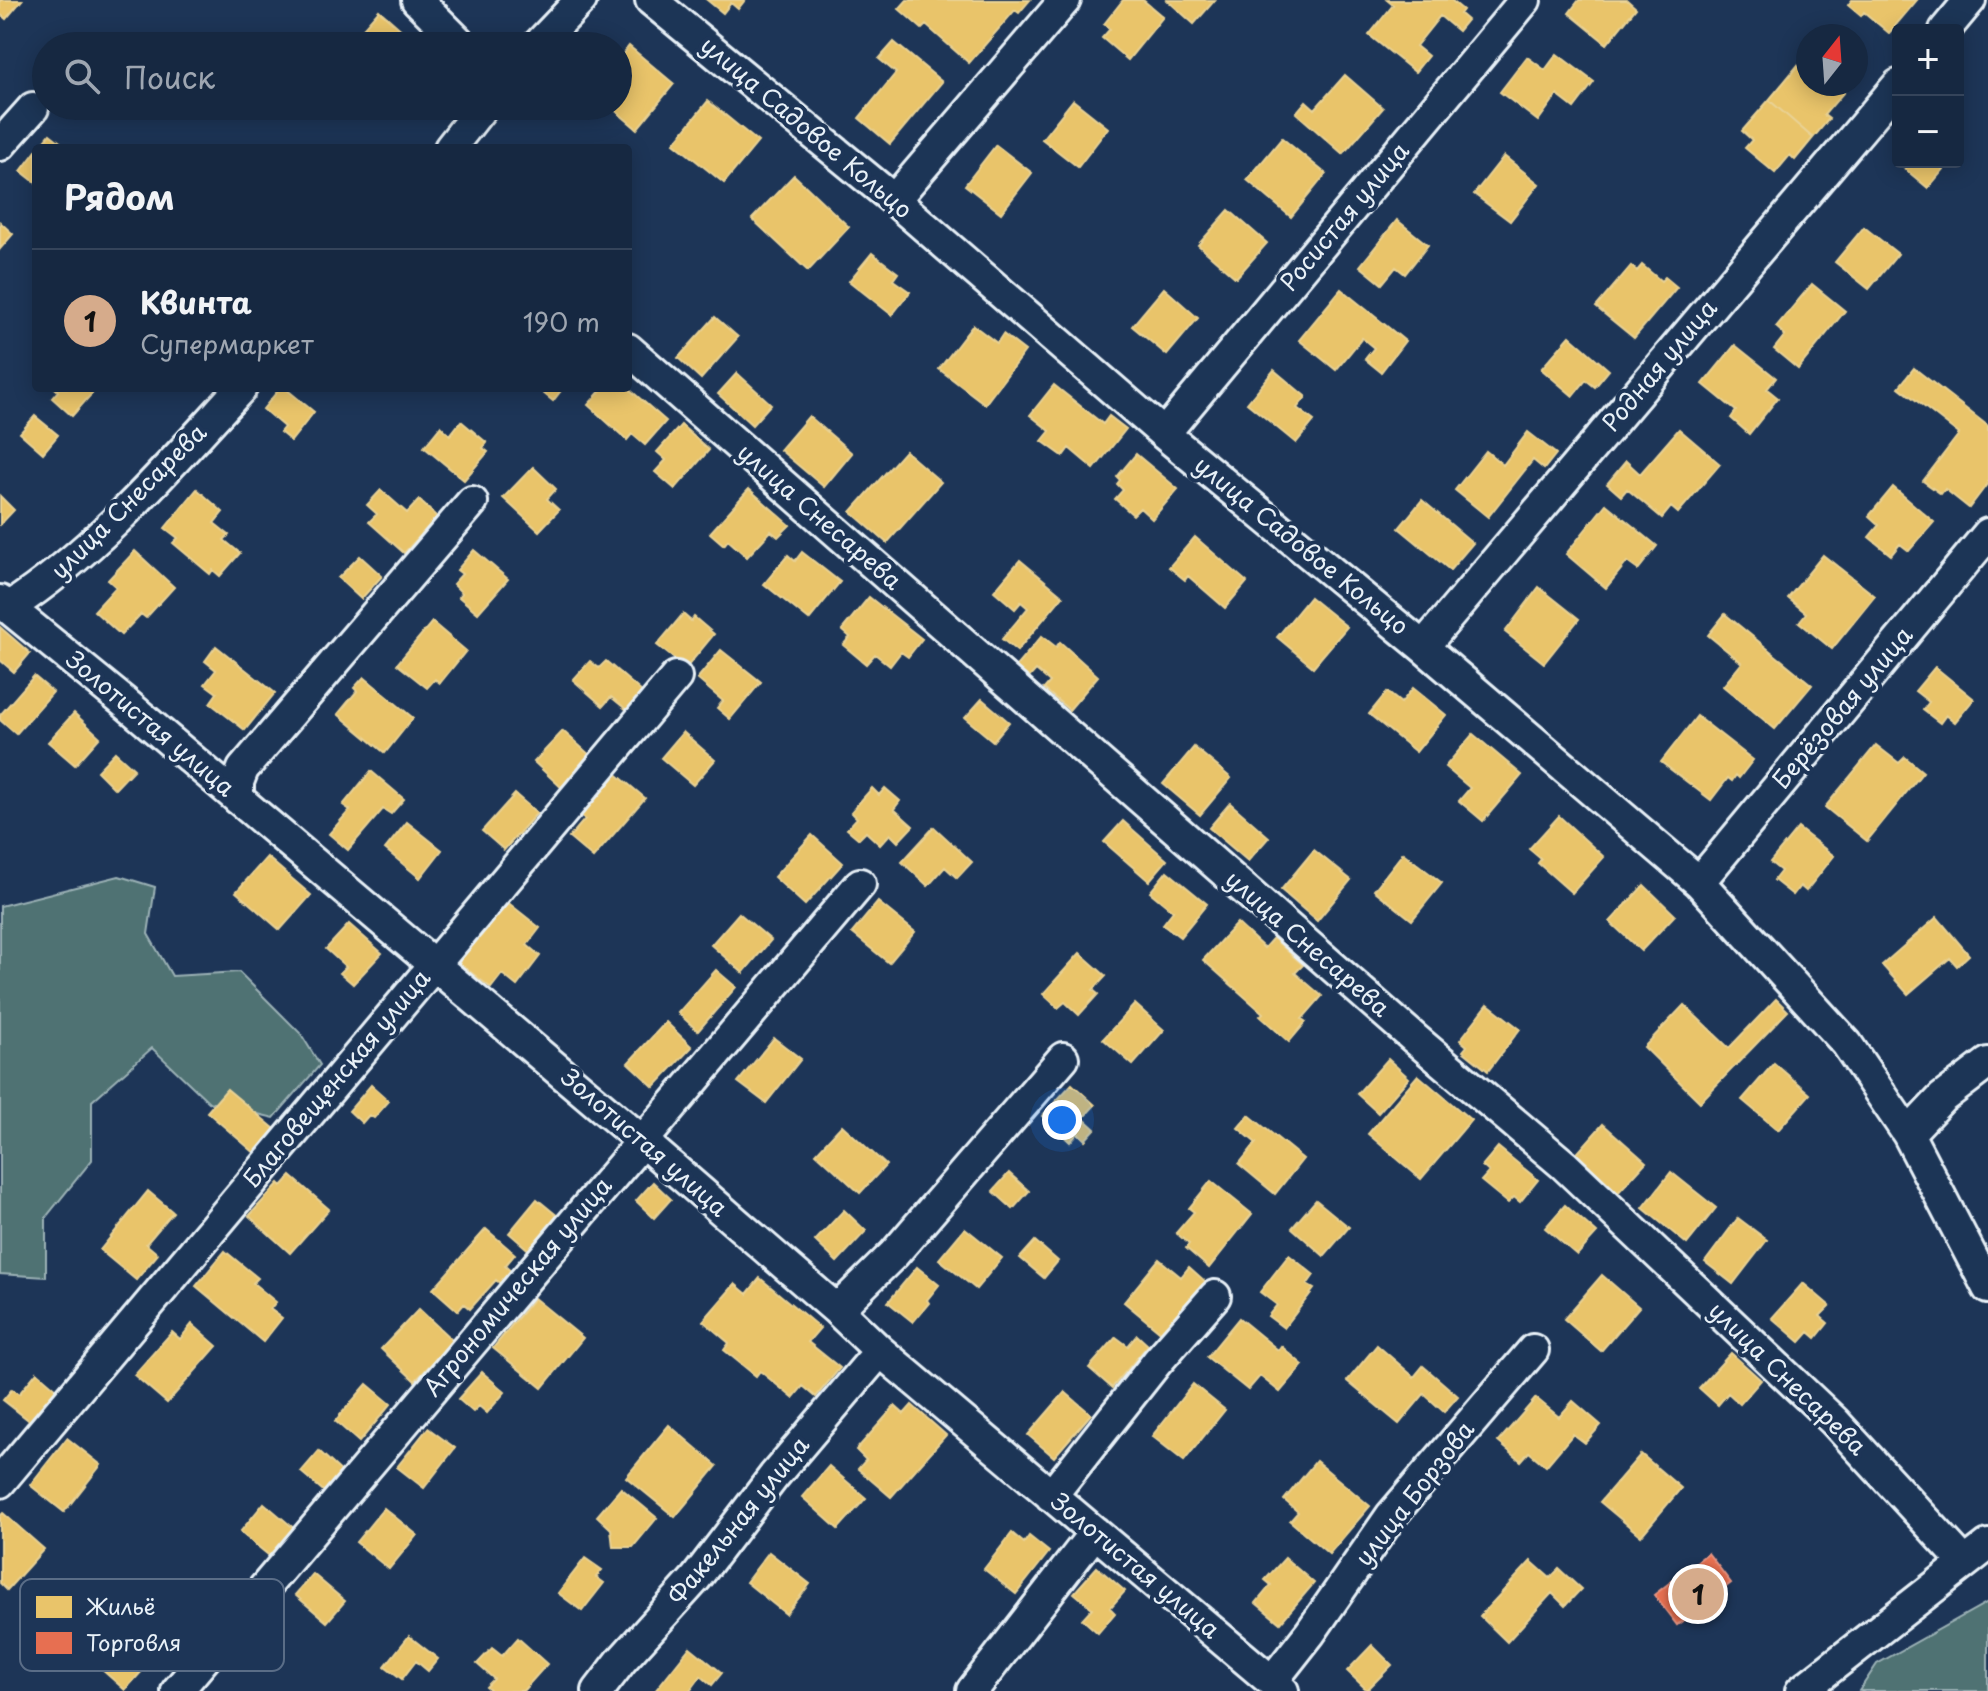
<!DOCTYPE html>
<html lang="ru">
<head>
<meta charset="utf-8">
<style>
	body { margin:0; font-family:"Playpen Sans",sans-serif; background:#23344c; color:#f1f3f6 }
	.controls { position:absolute; right:24px; top:24px; display:grid; overflow:hidden; border-radius:8px; box-shadow:0 4px 20px #0003 }
	.controls button { width:72px; height:72px; display:grid; place-items:center; padding:0; border:0; border-bottom:2px solid #35445a; background:#162841; color:#f1f3f6; font:40px sans-serif }
	.compass { position:absolute; left:1796px; top:24px; width:72px; height:72px; border-radius:50%; background:#162841; box-shadow:0 4px 20px #0003; rotate:17deg }
	.you { position:absolute; left:1062px; top:1120px; width:28px; height:28px; margin:-20px; border:6px solid #fff; border-radius:50%; background:#1a73e8; box-shadow:0 0 0 12px #1a73e833 }
	.badge { display:grid; place-items:center; width:52px; height:52px; border-radius:50%; background:#d6ab8b; color:#111; font-size:26px; font-weight:700 }
	.pin { position:absolute; translate:-50% -50%; border:4px solid #fff; box-shadow:0 2px 8px #0006 }
	.list { margin:0; padding:0; list-style:none }
	h2 { display:flex; justify-content:space-between; align-items:center; height:104px; margin:0; padding:0 32px; font-size:34px }
	h2 small { font-size:26px; font-weight:400; color:#9ea6b1 }
	.list li { display:grid; grid-template-columns:52px 1fr auto; gap:24px; align-items:center; box-sizing:border-box; height:144px; padding:0 32px; border-top:2px solid #35445a }
	.list b { display:block; font-size:30px; white-space:nowrap }
	.list p { margin:0; font-size:26px; white-space:nowrap; color:#9ea6b1 }
	.list em { font-size:26px; font-style:normal; color:#9ea6b1 }
	.icon { flex:none; width:44px; height:44px; fill:none; stroke:currentColor; stroke-width:2; stroke-linecap:round; stroke-linejoin:round }
	.map { position:relative; flex:none; width:1988px; height:1691px; overflow:hidden }
	.search { position:absolute; background:#162841; box-shadow:0 4px 20px #0003; left:32px; top:32px; width:600px; height:88px; display:flex; align-items:center; gap:20px; box-sizing:border-box; padding:0 28px; border-radius:44px; color:#9ea6b1; font-size:30px }
	.panel { position:absolute; background:#162841; box-shadow:0 4px 20px #0003; left:32px; top:144px; width:600px; height:248px; border-radius:8px }
	.map>svg:first-child { display:block }
	.green { fill:#507273; stroke:#9cb2b6; stroke-width:2 }
	.homes { fill:#e9c46a; stroke:#e9d295; stroke-width:2 }
	.shops { fill:#e76f51; stroke:#e79683; stroke-width:2 }
	.lines { fill:none; stroke-linecap:round; stroke-linejoin:round }
	.minor-casing { stroke:#e8f1f8; stroke-width:36 }
	.minor { stroke:#1d3557; stroke-width:30 }
	.labels { text-anchor:middle; stroke-width:8; stroke-linejoin:round; paint-order:stroke }
	.street-label { font-size:24px; fill:#e8f1f8; stroke:#1d3557 }
	.key { fill:#1d3557; stroke:#5a6d87; stroke-width:2 }
	.key-label { font-size:22px; fill:#e8f1f8 }
</style>
</head>
<body>
<div class="map">
<svg width="1988" height="1691" viewBox="0 0 1988 1691">
	<rect width="100%" height="100%" fill="#1d3557"/>
	<filter id="ink" filterUnits="userSpaceOnUse"><feTurbulence type="fractalNoise" baseFrequency=".0125" numOctaves="2"/><feDisplacementMap in="SourceGraphic" scale="16" xChannelSelector="R" yChannelSelector="G"/><feConvolveMatrix kernelMatrix="1 2 1 2 8 2 1 2 1" color-interpolation-filters="sRGB"/></filter>
	<g filter="url(#ink)">
		<path class="green" d="M119,876l36,11 -7,47 24,42 67,-4 62,62 19,31 -46,53 -65,-16 -57,-54 -60,53v59l-46,57v60l-46,-3v-368z
			M1988,1602v89h-129l18,-27z"/>
		<path class="homes" d="M0,0h22l-16,19 -6,-5z
			M707,0h38l-7,9 -7,-6 -8,10z
			M907,0h123l-11,13 -4,-3 -46,53 -43,-38 -4,4 -23,-20z
			M1123,0h20l20,17 -35,43 -26,-22 8,-9 -6,-5z
			M1167,0h48l-21,24z
			M1387,0h64l12,10 -3,4 7,6 -9,11 -18,-15 -24,30 12,10 -13,16 -46,-37 24,-30z
			M1579,0h48l9,8 -29,36 -38,-31z
			M1852,0h65l-28,33 -25,-21 -3,4 -13,-11z
			M379,10l36,32 -3,4h-57l-4,-4z
			M894,42l48,40 -52,62 -31,-26 37,-45 -17,-14z
			M629,46l45,38 -37,45 -27,-23h8v-46z
			M1557,54l37,28 -20,26 -17,-13 -19,26 -38,-29 27,-35 18,13z
			M1798,65l10,9v10h26l10,8 -20,23 5,4 -16,19 -44,-38z
			M1345,75l38,33 -40,46 -47,-41 10,-12 9,8z
			M1073,100l35,28 -30,39 -36,-28z
			M1769,100l44,38 -18,22 -5,-5 -15,18 -30,-25 7,-8 -10,-9z
			M708,101l50,41 -34,41 -50,-40z
			M50,134l18,14h-29z
			M1282,138l44,36 -35,43 -44,-37z
			M996,145l36,28 -31,40 -36,-28z
			M36,151v32l-15,-12z
			M1504,156l35,28 -29,37 -36,-27z
			M1903,162h47l-22,26 -28,-23z
			M794,175l55,52 -41,44 -56,-52z
			M1229,210l38,33 -31,35 -38,-33z
			M1397,220l31,25 -23,29 -9,-7 -14,17 -22,-18z
			M0,222l13,12 -13,15z
			M1864,227l34,27 -29,35 -34,-27z
			M872,253l26,20 -5,7 17,12 -18,23 -43,-34z
			M1642,265l19,16 4,-4 12,10 -43,51 -38,-31 35,-41 6,5z
			M1812,284l33,27 -47,58 -24,-20 11,-14 -9,-8z
			M1164,288l34,30 -31,37 -35,-29z
			M1341,289l64,52 -24,31 -16,-13 9,-11 -12,-10 -26,32 -37,-30z
			M715,317l23,20 -37,42 -23,-21z
			M973,325l24,18 6,-9 22,17 -40,53 -46,-35z
			M1570,336l39,34 -14,17 -9,-7 -13,16 -32,-27z
			M1735,345l41,33 -9,11 11,9 -29,36 -18,-16 5,-7 -33,-27z
			M1914,368l74,58v57l-19,25 -24,-19 -4,5 -18,-13 36,-47 -60,-47z
			M1274,370l32,27 -9,11 17,13 -18,22 -49,-40z
			M737,373l34,31 -19,21 -34,-31z
			M1054,385l49,39 6,-8 17,13 -32,40 -25,-21 -6,8 -21,-15 8,-10 -20,-16z
			M55,388h42l-25,28 -20,-18 6,-7z
			M280,388h5l29,24 -23,29 -11,-9 4,-5 -21,-18z
			M537,388h26l-10,13z
			M603,388h25l38,33 -21,24 -13,-11 -5,6 -39,-35z
			M35,416l23,19 -15,18 -23,-20z
			M809,416l43,37 -28,34 -44,-37z
			M461,421l26,22 -4,5 5,4 -24,28 -40,-33 17,-21 9,9z
			M681,425l28,25 -34,39 -20,-17 11,-12 -9,-8z
			M1679,429l41,35 -42,49 -7,-6 -9,11 -35,-29 -6,7 -14,-12 19,-23 14,13z
			M1528,432l28,22 -12,15 -11,-9 -45,57 -33,-27 31,-39 17,14z
			M905,451l36,31 -54,61 -36,-31z
			M1136,454l42,35 -26,30 -12,-11 -7,7 -18,-16 8,-9 -6,-6 3,-4 -3,-3z
			M533,467l23,22 -9,10 12,11 -20,21 -36,-33z
			M1893,487l41,35 -25,29 -9,-7 -9,11 -22,-18 10,-12 -10,-9z
			M197,489l26,23 -9,11 15,12 -5,5 16,13 -20,23 -7,-6 -3,4 -37,-31 5,-5 -13,-10z
			M749,489l41,36 -12,12 -7,-6 -24,26 -19,-17 -4,5 -14,-12z
			M381,490l26,23 12,-13 18,17 -33,36 -35,-31 8,-8 -10,-9z
			M0,496l14,14 -14,15z
			M1422,500l51,43 -23,27 -51,-42z
			M1606,504l51,42 -19,24 -11,-8 -21,26 -40,-34z
			M1195,537l52,45 -22,26 -37,-32 -3,4 -16,-13z
			M474,550l34,29 -30,34 -19,-16 3,-4 -9,-9 9,-10 -5,-4z
			M135,551l39,36 -28,31 -5,-4 -20,21 -27,-24 22,-24 -8,-7z
			M802,552l38,30 -31,38 -45,-36 24,-29 7,6z
			M1823,555l52,41 -43,53 -33,-27 7,-9 -18,-15z
			M360,556l22,20 -21,23 -23,-21z
			M1020,560l43,36 -46,55 -15,-12 26,-31 -7,-6 -6,7 -21,-18z
			M1539,587l40,32 -35,44 -39,-31z
			M869,597l53,42 -14,18 -7,-5 -11,14 -15,-12 -9,10 -23,-19 7,-8 -8,-7z
			M1310,597l37,30 -34,40 -36,-30z
			M683,614l8,7 3,-4 20,17 -28,34 -29,-23z
			M1725,614l87,71 -37,44 -52,-43 19,-23 -34,-28z
			M432,622l34,29 -26,32 -5,-4 -8,9 -30,-24z
			M0,627l30,26 -16,19 -14,-12z
			M1042,636l14,11 4,-5 38,34 -29,34 -25,-21 6,-7 -14,-12 -11,12 -13,-11z
			M216,646l59,47 -30,37 -35,-27 7,-10 -12,-9 11,-14 -11,-9z
			M721,650l40,32 -31,37 -13,-11 6,-7 -26,-22z
			M590,661l9,7 7,-7 36,31 -15,18 -16,-13 -8,9 -30,-26z
			M1935,667l39,32 -19,23 -9,-7 -6,8 -17,-13 6,-8 -14,-11z
			M34,676l19,16 -37,42 -16,-14v-5z
			M364,677l49,41 -28,35 -47,-39 19,-23 -3,-3z
			M1413,688l33,27 -30,37 -47,-38 18,-22 14,11z
			M982,699l27,23 -16,19 -28,-23z
			M74,713l26,24 -25,28 -27,-23z
			M1697,716l56,44 -14,18 -3,-3 -4,6 -4,-3 -17,22 -50,-38z
			M563,731l29,26 -29,32 -29,-27z
			M683,732l32,28 -22,25 -32,-27z
			M1473,734l49,41 -39,46 -24,-20 11,-13 -25,-21z
			M1876,745l23,18 6,-6 18,15 -56,69 -42,-34z
			M1194,747l37,31 -31,37 -37,-31z
			M115,752l19,17 -19,20 -18,-18z
			M371,771l33,28 -13,15 -8,-5 -35,41 -19,-16 21,-24 -7,-5z
			M614,772l31,26 -52,60 -24,-20 16,-19 -7,-6z
			M872,788l7,7 6,-7 15,13 -6,8 19,17 -15,16 -8,-8 -10,11 -14,-13 -7,7 -12,-10 10,-11 -6,-6z
			M515,794l22,19 -33,37 -22,-19z
			M1230,803l39,34 -21,24 -39,-33z
			M1559,816l45,41 -32,36 -34,-30 3,-4 -12,-10z
			M1123,821l44,39 -18,21 -45,-39z
			M407,822l35,28 -22,28 -35,-29z
			M934,827l38,35 -15,16 -12,-11 -17,19 -26,-24z
			M1798,828l36,28 -28,35 -6,-5 -7,9 -19,-15 7,-9 -11,-9z
			M812,835l31,28 -38,42 -31,-28z
			M1314,850l37,30 -34,41 -36,-31z
			M1403,853l39,30 -30,37 -38,-30z
			M267,857l44,38 -31,35 -44,-38z
			M1167,871l40,33 -27,33 -17,-13 10,-13 -23,-19z
			M1644,885l31,30 -34,36 -31,-29z
			M506,901l34,27 -13,17 13,11 -23,30 -15,-12 -11,14 -33,-26z
			M878,902l37,30 -26,31 -37,-30z
			M739,913l32,27 -28,33 -32,-28z
			M1937,917l32,38 -12,11 -7,-8 -42,36 -26,-29z
			M1237,923l27,25 9,-10 30,27 -8,8 27,23 -20,23 4,3 -17,20 -29,-26 3,-3 -60,-53z
			M349,924l33,29 -29,31 -13,-11 6,-6 -20,-18z
			M1080,953l26,23 -13,14 5,4 -19,21 -14,-13 -7,6 -15,-14z
			M716,970l20,17 -38,44 -20,-18z
			M1776,999l12,12 -88,91 -56,-55 40,-42 45,43z
			M1135,1004l29,26 -31,35 -30,-26z
			M1488,1004l32,25 -32,42 -25,-20 4,-5 -7,-6z
			M666,1022l26,25 -38,40 -26,-24z
			M774,1038l27,21 -35,44 -28,-21z
			M1388,1059l21,19 -31,35 -21,-19z
			M1774,1063l36,31 -32,36 -36,-30z
			M1418,1075l53,45 -50,59 -53,-45z
			M1072,1084l23,21 -12,13 12,11 -10,11 -7,-7 -8,9 -28,-26z
			M371,1085l18,16 -15,17 -5,-3 -7,8 -13,-12z
			M227,1089l49,41 -20,24 -49,-42z
			M1249,1115l54,44 -28,35 -36,-30 17,-21 -18,-15z
			M1603,1124l43,38 -31,34 -42,-38z
			M842,1125l44,40 -26,28 -44,-40z
			M1498,1147l40,33 -18,22 -6,-5 -6,6 -27,-22 8,-9 -7,-6z
			M1671,1172l45,36 -29,36 -44,-36z
			M1009,1173l20,18 -16,18 -20,-18z
			M291,1176l38,33 -39,44 -41,-37 30,-33 3,3z
			M1211,1181l41,33 -43,54 -23,-20 3,-4 -13,-11 18,-21 -5,-4z
			M653,1182l18,17 -17,19 -18,-17z
			M148,1191l25,21 -27,32 12,10 -22,26 -36,-30z
			M537,1199l23,19 -28,35 -23,-20z
			M1316,1200l33,27 -25,29 -32,-28z
			M1565,1205l32,28 -20,22 -32,-27z
			M844,1210l22,21 -29,31 -22,-21z
			M1738,1218l29,22 -34,44 -28,-22z
			M965,1228l37,30 -26,31 -37,-30z
			M486,1229l29,25 -10,12 8,7 -11,12 -6,-5 -26,29 -6,-5 -6,7 -25,-22z
			M1035,1241l23,20 -14,17 -24,-20z
			M225,1251l33,27 -5,5 23,19 -6,7 12,9 -19,24 -67,-56z
			M1289,1255l25,20 -7,10 7,4 -30,39 -16,-12 9,-11 -17,-13z
			M1159,1259l22,18 8,-10 17,15 -43,52 -39,-32z
			M917,1267l22,18 -12,15 2,3 -16,19 -25,-20z
			M1602,1275l37,32 -38,44 -37,-32z
			M760,1278l60,50 -12,14 32,26 -24,29 -13,-11 -10,12 -33,-27 -4,5 -32,-26 5,-7 -26,-22 32,-37 12,10z
			M1803,1283l27,23 -10,10 8,7 -12,15 -7,-6 -9,10 -28,-24z
			M534,1298l49,40 -41,50 -49,-40z
			M419,1309l34,32 -38,40 -34,-32z
			M1239,1318l39,32 3,-4 22,19 -23,27 -20,-16 -12,14 -41,-33z
			M192,1324l25,22 -50,57 -33,-28 38,-43 8,7z
			M1137,1335l11,10 -36,43 -23,-20 27,-31 12,9z
			M1377,1345l37,32 9,-11 35,30 -14,16 -20,-18 -25,30 -52,-43z
			M1731,1353l30,27 -21,24 -12,-11 -10,12 -19,-17z
			M37,1372l21,18 -27,32 -28,-22 9,-11 7,5z
			M482,1372l23,20 -18,21 -8,-7 -6,6 -15,-13z
			M367,1384l24,20 -32,38 -24,-21z
			M1193,1384l32,26 -41,51 -32,-25z
			M1065,1392l26,22 -37,43 -26,-22z
			M1536,1398l23,19 14,-16 28,24 -16,18 -12,-9 -27,32 -17,-14 -8,9 -23,-19z
			M912,1405l34,30 -55,62 -33,-28 8,-9 -10,-10 39,-44 9,8z
			M669,1425l48,41 -42,51 -49,-40z
			M428,1428l27,20 -31,40 -27,-21z
			M67,1438l34,27 -37,47 -34,-27z
			M319,1451l25,23 -17,20 -26,-22z
			M1641,1454l40,34 -40,48 -41,-34z
			M1316,1461l54,45 -41,48 -39,-33 8,-9 -14,-12z
			M829,1466l37,32 -28,31 -36,-32z
			M621,1488l36,30 -24,29h-20l-2,-18 -14,-13z
			M264,1503l32,27 -24,28 -32,-26z
			M384,1508l33,27 -28,34 -33,-27z
			M3,1513l41,36 -37,41 -7,-7v-67z
			M1012,1533l12,10 5,-7 20,16 -33,42 -32,-25z
			M769,1552l41,32 -24,30 -40,-32z
			M585,1558l17,12 -6,7 8,6 -22,28 -24,-18z
			M1285,1558l29,25 -34,40 -24,-20 15,-18 -6,-5z
			M1531,1561l19,17 9,-9 22,20 -16,17 -13,-13 -45,49 -27,-26z
			M1097,1567l28,24 -15,17 5,5 -17,20 -16,-14 10,-11 -18,-15z
			M313,1574l32,27 -18,21 -32,-27z
			M120,1613l41,37 -36,40 -41,-36z
			M409,1636l29,23 -10,12 -12,-10 -14,18 -17,-13z
			M518,1638l29,26 -24,27h-32l-5,-4 8,-8 -17,-15 15,-16 10,8z
			M1372,1645l20,20 -25,25 -20,-19z
			M690,1647l32,26 -10,12 -11,-9 -11,15h-35z"/>
		<path class="shops" d="M1708,1553l23,30 -54,42 -23,-30z"/>
		<g class="lines">
			<g class="minor-casing">
				<path id="minor" d="M417,0l46,46
					M651,0l243,200 270,234 259,213 276,235 148,162 61,90 80,154
					M1945,30l25,-30
					M537,46l44,-46
					M0,145l33,-37
					M450,148l33,-42
					M894,200l171,-200
					M628,349l786,689 150,127 270,256 130,141
					M1164,434l361,-434
					M0,601l124,101 518,439 195,169 43,41 403,340
					M10,607c88,-57 160,-142 231,-219
					M1423,647l475,-562
					M238,799v-17l5,-13 229,-267
					M1699,882l289,-348
					M1908,1134l34,-36 46,-35
					M837,1310l57,-56 169,-196
					M0,1482l676,-805
					M1051,1496l106,-134 58,-66
					M1273,1680l37,-47 81,-117 142,-166
					M177,1691l683,-807
					M598,1691l23,-30 75,-83 78,-102 106,-125
					M972,1691l123,-159
					M1801,1691l187,-146"/>
			</g>
			<use href="#minor" class="minor"/>
		</g>
	</g>
	<g class="labels">
		<g class="street-label">
			<text transform="translate(806 128) rotate(40)" y="8">улица Садовое Кольцо</text>
			<text transform="translate(1345 217) rotate(-50)" y="8">Росистая улица</text>
			<text transform="translate(1660 366) rotate(-50)" y="8">Родная улица</text>
			<text transform="translate(129 502) rotate(-45)" y="8">улица Снесарева</text>
			<text transform="translate(819 517) rotate(41)" y="8">улица Снесарева</text>
			<text transform="translate(1301 546) rotate(39)" y="8">улица Садовое Кольцо</text>
			<text transform="translate(1843 708) rotate(-50)" y="8">Берёзовая улица</text>
			<text transform="translate(150 724) rotate(40)" y="8">Золотистая улица</text>
			<text transform="translate(1307 944) rotate(41)" y="8">улица Снесарева</text>
			<text transform="translate(337 1079) rotate(-50)" y="8">Благовещенская улица</text>
			<text transform="translate(644 1143) rotate(41)" y="8">Золотистая улица</text>
			<text transform="translate(518 1287) rotate(-50)" y="8">Агрономическая улица</text>
			<text transform="translate(1787 1379) rotate(44)" y="8">улица Снесарева</text>
			<text transform="translate(1415 1494) rotate(-52)" y="8">улица Борзова</text>
			<text transform="translate(739 1521) rotate(-51)" y="8">Факельная улица</text>
			<text transform="translate(1135 1566) rotate(40)" y="8">Золотистая улица</text>
		</g>
	</g>
	<rect x="20" y="1579" width="264" height="92" rx="12" class="key"/>
	<rect x="36" y="1596" width="36" height="22" fill="#e9c46a"/>
	<rect x="36" y="1632" width="36" height="22" fill="#e76f51"/>
	<g class="key-label">
		<text x="86" y="1615">Жильё</text>
		<text x="86" y="1651">Торговля</text>
	</g>
</svg>
<div class="controls">
<button>+</button>
<button>−</button>
</div>
<svg class="compass" viewBox="-18 -18 36 36"><path d="M0-13l5 13h-10z" fill="#e53935"/><path d="M0 13l5-13h-10z" fill="#9ea6b1"/></svg>
<div class="you"></div>
<div class="pin badge" style="left:1698px;top:1594px">1</div>
<div class="search"><svg class="icon" aria-label="search" viewBox="0 0 24 24"><circle cx="10" cy="10" r="6"/><path d="M15 15l6 6"/></svg>Поиск</div>
<section class="panel">
<h2>Рядом<small></small></h2>
<ul class="list">
<li><span class="badge">1</span><div><b>Квинта</b><p>Супермаркет</p></div><em>190 m</em></li>
</ul>
</section>
</div>
</body>
</html>
